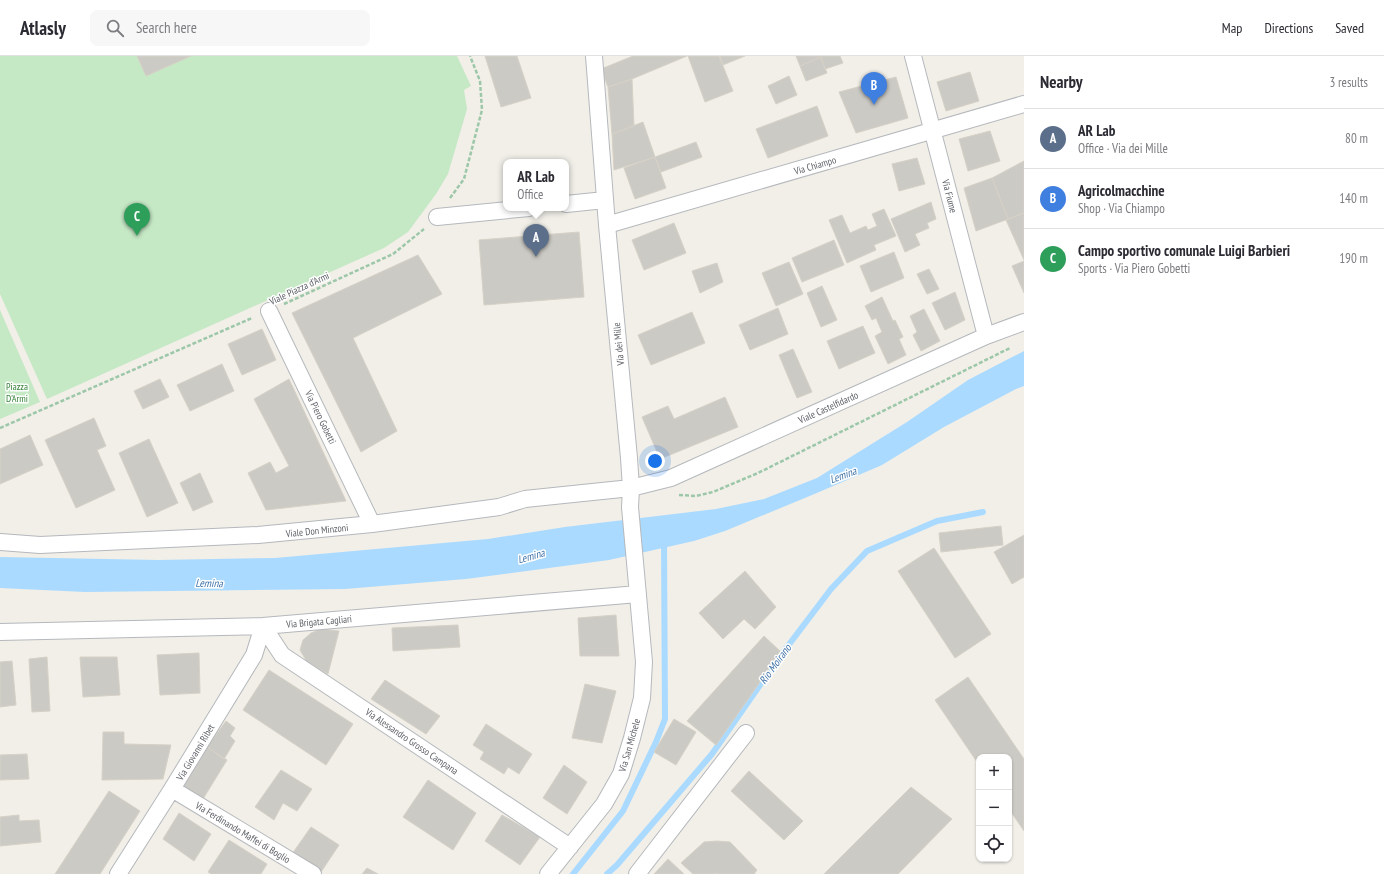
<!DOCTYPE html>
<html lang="en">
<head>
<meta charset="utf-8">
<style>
	body { margin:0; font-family:"PT Sans Narrow",sans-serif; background:#f7f7f7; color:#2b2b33 }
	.controls { position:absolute; right:12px; bottom:12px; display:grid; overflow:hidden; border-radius:8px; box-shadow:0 1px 3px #0004 }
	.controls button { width:36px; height:36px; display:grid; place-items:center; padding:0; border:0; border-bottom:1px solid #e1e1e2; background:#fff; color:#2b2b33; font:20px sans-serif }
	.you { position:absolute; left:655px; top:405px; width:14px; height:14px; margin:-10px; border:3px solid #fff; border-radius:50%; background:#1a73e8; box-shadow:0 0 0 6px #1a73e833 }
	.badge { display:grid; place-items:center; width:26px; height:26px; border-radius:50%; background:#db2777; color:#fff; font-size:13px; font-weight:700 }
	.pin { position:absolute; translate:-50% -33px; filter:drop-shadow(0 1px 2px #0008) }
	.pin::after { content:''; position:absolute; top:21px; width:14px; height:12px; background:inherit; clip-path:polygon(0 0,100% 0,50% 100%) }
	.popup { position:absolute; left:503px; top:103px; width:66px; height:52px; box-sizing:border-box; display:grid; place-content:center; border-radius:8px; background:#fff; filter:drop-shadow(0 1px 3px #0005); font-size:13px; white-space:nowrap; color:#7c7c81 }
	.popup b { font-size:15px; color:#2b2b33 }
	.popup::after { content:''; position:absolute; left:50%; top:100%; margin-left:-8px; border:8px solid transparent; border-top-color:#fff }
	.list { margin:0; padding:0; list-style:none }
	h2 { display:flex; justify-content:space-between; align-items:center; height:52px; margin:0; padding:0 16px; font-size:17px }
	h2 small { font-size:13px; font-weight:400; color:#7c7c81 }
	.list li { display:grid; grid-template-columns:26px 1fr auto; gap:12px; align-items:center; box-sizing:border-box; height:60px; padding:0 16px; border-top:1px solid #e1e1e2 }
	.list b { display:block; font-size:15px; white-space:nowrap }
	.list p { margin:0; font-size:13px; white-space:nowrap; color:#7c7c81 }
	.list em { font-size:13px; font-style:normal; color:#7c7c81 }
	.icon { flex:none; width:22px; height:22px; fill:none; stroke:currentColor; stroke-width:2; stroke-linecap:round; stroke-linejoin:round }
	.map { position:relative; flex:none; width:1024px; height:818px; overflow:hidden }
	header { display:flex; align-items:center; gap:24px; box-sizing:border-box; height:56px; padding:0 20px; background:#fff; border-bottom:1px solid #e1e1e2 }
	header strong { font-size:19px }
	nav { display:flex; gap:22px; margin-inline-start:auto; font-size:14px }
	.search { width:280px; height:36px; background:#f7f7f7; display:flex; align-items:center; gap:10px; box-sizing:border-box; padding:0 14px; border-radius:8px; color:#7c7c81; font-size:15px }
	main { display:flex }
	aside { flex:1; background:#fff }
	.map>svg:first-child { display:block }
	.green { fill:#c5e8c5 }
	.water { fill:#aadaff }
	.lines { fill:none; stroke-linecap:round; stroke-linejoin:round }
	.stream { stroke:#aadaff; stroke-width:6 }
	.building { fill:#cccac5; stroke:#d6d1c6 }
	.minor-casing { stroke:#b5b8bc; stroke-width:18 }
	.path { stroke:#9cc7a9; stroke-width:2.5; stroke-dasharray:4 2; stroke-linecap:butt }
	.minor { stroke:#fff; stroke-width:16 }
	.labels { text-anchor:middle; stroke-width:3; stroke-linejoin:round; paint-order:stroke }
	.street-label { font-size:10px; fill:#5f6368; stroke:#fff }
	.park-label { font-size:10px; fill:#348238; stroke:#fff }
	.water-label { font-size:11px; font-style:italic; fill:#4174aa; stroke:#fff }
</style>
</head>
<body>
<header>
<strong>Atlasly</strong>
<div class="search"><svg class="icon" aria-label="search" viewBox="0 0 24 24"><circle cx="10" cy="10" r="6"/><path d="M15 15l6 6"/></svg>Search here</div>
<nav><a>Map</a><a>Directions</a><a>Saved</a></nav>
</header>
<main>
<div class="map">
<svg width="1024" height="818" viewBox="0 0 1024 818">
	<rect width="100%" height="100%" fill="#f1efe8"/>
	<path class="green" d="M0,0h457l14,30 -7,4 3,19 -19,65 -12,20 -28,38 -24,16 -337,151 -47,-105z
		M0,254l40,92 -40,17z"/>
	<path class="water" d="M1024,295v35l-8,3 -72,38 -62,38 -70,30 -87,36 -31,10 -85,19 -143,19 -121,10 -260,3 -85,-4v-31l158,3 117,-2 213,-19 77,-12 151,-18 48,-10 53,-21 90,-56 61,-42z"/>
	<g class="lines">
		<path class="stream" d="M573,818l50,-63 33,-69 9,-23 -1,-179
			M607,818l10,-9 95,-111 66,-95 53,-70 36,-38 70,-30 46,-9"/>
	</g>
	<path class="building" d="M137,0h54l-45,20z
		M485,0h32l14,42 -30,9z
		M633,0h54l-55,23 -24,8 -7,-18z
		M688,0h31l14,35 -28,11z
		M720,0h25l-22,9z
		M796,0h24l1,1 -21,9z
		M820,0h20l3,7 -18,6z
		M821,1l6,16 -21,8 -6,-15z
		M970,16l9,29 -33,10 -9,-29z
		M789,20l8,19 -21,9 -8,-18z
		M896,21l12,41 -52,15 -17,-41z
		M632,23l2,47 -22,8 -4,-47z
		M817,50l11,30 -60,22 -12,-29z
		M643,66l12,35 -41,13 -2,-36z
		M990,75l10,30 -32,10 -9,-32z
		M696,86l6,15 -41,15 -6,-15z
		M655,101l11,31 -31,11 -11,-31z
		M917,102l8,26 -26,7 -7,-27z
		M1024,105v52l-16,6 -16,-41z
		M992,122l16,41 -32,12 -12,-43z
		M931,146l5,17 -9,4 2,5 -14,6 5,11 -15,7 -14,-33z
		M884,153l12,27 -22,9 2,5 -29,13 -18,-43 13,-5 8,18 16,-7 2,4 9,-4 -5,-12z
		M1024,157v47l-18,-40z
		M674,167l12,30 -42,17 -12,-30z
		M579,176l5,65 -100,8 -5,-65z
		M834,184l10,25 -42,17 -10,-24z
		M894,196l10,26 -33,14 -11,-26z
		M418,199l24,39 -89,44 44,93 -36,21 -69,-139z
		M1024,205v32l-12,-27z
		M789,206l14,32 -27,12 -14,-33z
		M717,207l6,19 -23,11 -8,-22z
		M929,213l10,20 -12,5 -10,-20z
		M822,230l15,34 -16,7 -14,-34z
		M955,236l10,28 -20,10 -13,-27z
		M882,241l11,24 2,-1 8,17 -4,2 7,16 -18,9 -13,-28 7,-4 -6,-14 -4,2 -7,-14z
		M778,252l10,26 -38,16 -11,-25z
		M924,253l16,32 -19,10 -8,-16 4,-3 -7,-16z
		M692,256l13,31 -54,22 -13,-30z
		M863,270l12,27 -36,16 -12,-28z
		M262,273l14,31 -34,15 -14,-31z
		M793,293l19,43 -15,6 -18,-43z
		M222,308l12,27 -44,20 -13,-26z
		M160,323l9,18 -26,12 -9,-18z
		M289,323l57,122 -80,9 -18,-37 22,-11 6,11 13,-7 -35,-67z
		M725,341l13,30 -78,32 -18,-42 26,-11 6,13z
		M94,362l12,28 -9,4 18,40 -39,18 -31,-68z
		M30,379l13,30 -43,19v-35z
		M149,383l29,64 -31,14 -28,-64z
		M200,417l13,29 -20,9 -13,-28z
		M1001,470l2,19 -62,7 -2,-19z
		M1024,479v42l-12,7 -18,-32z
		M934,492l57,86 -36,24 -57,-87z
		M745,515l31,36 -21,22 -11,-10 -21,20 -24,-26z
		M616,559l3,41h-39l-2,-38z
		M458,569l2,22 -67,4 -1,-23z
		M321,573l18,2 -11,43 -21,-12 -7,-12 3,-10 8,-7z
		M764,580l17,16 -65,93 -29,-24z
		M199,597l1,40 -40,2 -3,-40z
		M47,601l3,54 -18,1 -3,-53z
		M80,601h37l3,38 -37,2z
		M12,605l4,44 -16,2v-45z
		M269,614l84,54 -27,41 -83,-55z
		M968,621l56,82v72l-15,-22v-52h-30v8l-44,-65z
		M385,624l55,36 -14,18 -55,-35z
		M585,628l31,7 -14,52 -30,-5z
		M674,663l22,13 -20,33 -22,-13z
		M226,665l9,7 -5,8 5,5 -11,18 -17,-12z
		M486,668l46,30 -13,20 -11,-7 -4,7 -24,-15 4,-7 -11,-7z
		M103,676h21v12l47,1 -8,34 -61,1z
		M207,691l20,13 -24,39 -21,-11z
		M27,698l2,25 -29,1v-25z
		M564,709l23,17 -20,32 -24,-16z
		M281,714l31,19 -15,22 -14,-8 -9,17 -19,-13z
		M749,715l54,50 -19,19 -53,-49z
		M428,724l48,33 -23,37 -50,-33z
		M911,731l41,32 -54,55h-74z
		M109,735l31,20 -40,63h-45z
		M179,757l32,21 -17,27 -31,-22z
		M19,759v6l20,-1 2,22 -41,4v-29z
		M502,759l38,22 -20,28 -35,-24z
		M311,771l28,18 -18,27 -29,-18z
		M229,784l38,24 -6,10h-50l-3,-2z
		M717,785l13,1 27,28 -3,4h-36l-1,-1 -2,1h-22l-12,-11 23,-21z
		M668,803l16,15h-30z
		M367,812l11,6h-16z"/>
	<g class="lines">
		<g class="minor-casing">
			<path id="minor" d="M913,0l73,280
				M566,148l39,-4
				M437,161l92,-9
				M607,169l417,-121
				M269,255l103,213
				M0,486l40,3 218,-10 114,-11 127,-17 26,-8 106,-11 40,-10 315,-142 38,-14
				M263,570l19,29 288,192
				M0,576l263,-6 375,-32
				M172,733l141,85
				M118,818l54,-85 82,-134 9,-29
				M548,818l56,-70 17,-30 11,-36 10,-40 2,-36 -14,-155 1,-19 -2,-30 -22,-233 -13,-169
				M637,818l109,-141"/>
		</g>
		<path class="path" d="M450,142l14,-19 18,-69 -2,-29 -10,-25
			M284,248l109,-50 31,-25
			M0,372l252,-110
			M679,439l17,1 17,-4 45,-19 252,-125"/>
		<use href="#minor" class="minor"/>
	</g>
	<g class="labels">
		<g class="street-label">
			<text transform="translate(815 109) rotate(-16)" y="4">Via Chiampo</text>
			<text transform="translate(950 140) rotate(76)" y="4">Via Fiume</text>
			<text transform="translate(299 232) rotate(-25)" y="4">Viale Piazza d'Armi</text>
			<text transform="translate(618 288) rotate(-96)" y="4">Via dei Mille</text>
			<text transform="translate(828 351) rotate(-24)" y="4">Viale Castelfidardo</text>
			<text transform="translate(321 361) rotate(64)" y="4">Via Piero Gobetti</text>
			<text transform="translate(317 474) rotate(-6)" y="4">Viale Don Minzoni</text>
			<text transform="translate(319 565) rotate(-5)" y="4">Via Brigata Cagliari</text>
			<text transform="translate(412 685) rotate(34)" y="4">Via Alessandro Grosso Campana</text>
			<text transform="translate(629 689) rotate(-74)" y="4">Via San Michele</text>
			<text transform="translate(195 696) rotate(-59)" y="4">Via Giovanni Ribet</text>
			<text transform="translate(243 776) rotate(31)" y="4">Via Ferdinando Maffei di Boglio</text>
		</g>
		<g class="park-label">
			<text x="17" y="334">Piazza<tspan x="17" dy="12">D'Armi</tspan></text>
		</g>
		<g class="water-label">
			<text transform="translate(843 419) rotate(-20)" y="4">Lemina</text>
			<text transform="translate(531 500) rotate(-16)" y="4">Lemina</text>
			<text transform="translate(209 527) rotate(1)" y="4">Lemina</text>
			<text transform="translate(775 608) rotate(-54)" y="4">Rio Moirano</text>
		</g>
	</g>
</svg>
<div class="controls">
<button>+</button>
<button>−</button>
<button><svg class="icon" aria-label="locate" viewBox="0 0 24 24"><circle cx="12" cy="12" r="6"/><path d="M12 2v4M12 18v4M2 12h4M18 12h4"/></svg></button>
</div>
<div class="you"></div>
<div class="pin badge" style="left:536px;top:201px;background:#5c6f8a">A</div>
<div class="popup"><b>AR Lab</b>Office</div>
<div class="pin badge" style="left:874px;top:49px;background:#3f7fe0">B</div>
<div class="pin badge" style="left:137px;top:180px;background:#2e9e5b">C</div>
</div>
<aside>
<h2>Nearby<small>3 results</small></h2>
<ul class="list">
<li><span class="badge" style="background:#5c6f8a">A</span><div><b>AR Lab</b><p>Office · Via dei Mille</p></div><em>80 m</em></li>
<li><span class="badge" style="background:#3f7fe0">B</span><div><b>Agricolmacchine</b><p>Shop · Via Chiampo</p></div><em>140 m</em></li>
<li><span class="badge" style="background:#2e9e5b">C</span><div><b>Campo sportivo comunale Luigi Barbieri</b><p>Sports · Via Piero Gobetti</p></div><em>190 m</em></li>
</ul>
</aside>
</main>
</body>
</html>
